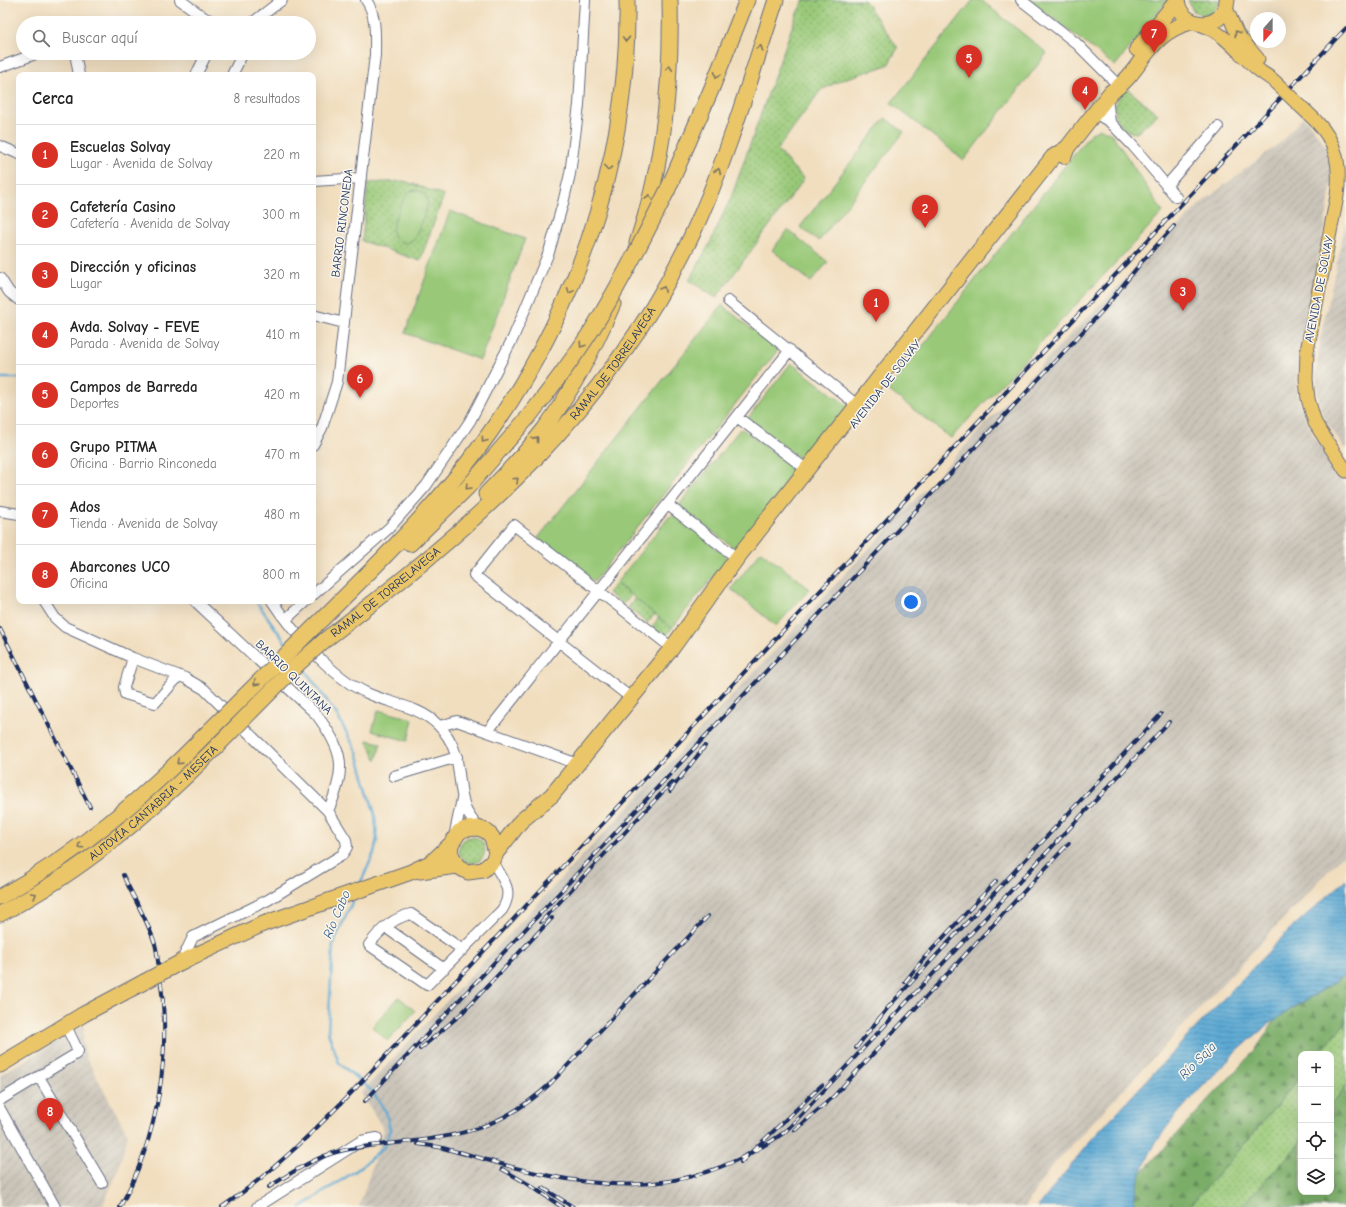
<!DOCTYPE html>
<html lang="es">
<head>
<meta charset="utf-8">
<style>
	body { margin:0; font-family:"Comic Neue",sans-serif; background:#f2f2f2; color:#222 }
	.controls { position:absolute; right:12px; bottom:12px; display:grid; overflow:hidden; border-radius:8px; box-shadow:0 4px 16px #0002 }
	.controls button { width:36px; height:36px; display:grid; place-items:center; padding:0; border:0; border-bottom:1px solid #e0e0e0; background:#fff; color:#222; font:20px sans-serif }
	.compass { position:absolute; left:1250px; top:12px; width:36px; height:36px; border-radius:50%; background:#fff; box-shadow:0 4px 16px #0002; rotate:201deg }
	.you { position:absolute; left:911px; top:602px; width:14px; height:14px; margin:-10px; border:3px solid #fff; border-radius:50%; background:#1a73e8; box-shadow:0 0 0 6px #1a73e833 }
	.badge { display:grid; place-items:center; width:26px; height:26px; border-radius:50%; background:#d93025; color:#fff; font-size:13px; font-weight:700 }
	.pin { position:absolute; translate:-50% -33px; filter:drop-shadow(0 1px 2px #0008) }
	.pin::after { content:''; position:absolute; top:21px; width:14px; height:12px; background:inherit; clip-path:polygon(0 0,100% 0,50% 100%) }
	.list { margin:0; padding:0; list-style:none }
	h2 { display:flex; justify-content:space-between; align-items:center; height:52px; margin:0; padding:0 16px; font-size:17px }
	h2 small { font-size:13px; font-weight:400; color:#767676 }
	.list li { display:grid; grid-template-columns:26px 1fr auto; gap:12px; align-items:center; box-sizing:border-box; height:60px; padding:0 16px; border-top:1px solid #e0e0e0 }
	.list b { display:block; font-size:15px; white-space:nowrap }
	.list p { margin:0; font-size:13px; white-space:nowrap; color:#767676 }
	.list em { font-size:13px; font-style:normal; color:#767676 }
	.icon { flex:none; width:22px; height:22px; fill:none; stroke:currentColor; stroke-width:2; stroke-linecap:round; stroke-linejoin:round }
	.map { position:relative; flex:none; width:1346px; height:1207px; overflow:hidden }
	.search { position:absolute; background:#fff; box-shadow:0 4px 16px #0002; left:16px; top:16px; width:300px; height:44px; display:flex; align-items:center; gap:10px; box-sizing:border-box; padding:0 14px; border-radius:22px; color:#767676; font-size:15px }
	.panel { position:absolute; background:#fff; box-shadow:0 4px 16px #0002; left:16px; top:72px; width:300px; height:532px; border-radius:8px }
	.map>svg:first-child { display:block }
	.industrial { fill:url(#industrial-furrows) }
	.grass { fill:url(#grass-dots); stroke:#5a7c6b }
	.forest { fill:url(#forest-firs); stroke:#4a6e63 }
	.garden { fill:#99c978; stroke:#5a7c6b }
	.water { fill:url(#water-rules); stroke:#3b6c99 }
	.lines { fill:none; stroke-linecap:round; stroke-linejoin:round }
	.stream { stroke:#5ba9d4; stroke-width:2.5 }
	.minor-casing { stroke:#666c80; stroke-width:12 }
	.major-casing { stroke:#666c80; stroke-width:15 }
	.highway-casing { stroke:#666c80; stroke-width:17 }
	.minor { stroke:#fff; stroke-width:10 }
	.major { stroke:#ebc669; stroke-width:13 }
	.highway { stroke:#ebc669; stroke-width:15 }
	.rail-casing { stroke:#1b2f5e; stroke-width:4 }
	.rail { stroke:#fbf7ec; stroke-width:2.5; stroke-dasharray:8; stroke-linecap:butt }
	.major-bridge-casing { stroke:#666c80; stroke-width:15; stroke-linecap:butt }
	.highway-bridge-casing { stroke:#666c80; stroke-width:17; stroke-linecap:butt }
	.major-bridge { stroke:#ebc669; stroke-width:13 }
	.highway-bridge { stroke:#ebc669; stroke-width:15 }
	.oneway { stroke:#797363 }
	.labels { text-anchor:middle; stroke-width:3; stroke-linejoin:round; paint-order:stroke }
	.street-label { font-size:12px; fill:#1b2f5e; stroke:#fbf7ec }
	.water-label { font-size:13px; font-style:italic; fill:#315a87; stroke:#fbf7ec }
</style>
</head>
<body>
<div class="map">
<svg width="1346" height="1207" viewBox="0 0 1346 1207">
	<defs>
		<pattern id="industrial-furrows" width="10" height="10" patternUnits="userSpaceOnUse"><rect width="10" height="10" fill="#c9c3b8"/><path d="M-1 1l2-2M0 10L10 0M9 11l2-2" fill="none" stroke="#aca8a1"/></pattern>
		<pattern id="grass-dots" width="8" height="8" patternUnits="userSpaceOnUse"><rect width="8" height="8" fill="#99c978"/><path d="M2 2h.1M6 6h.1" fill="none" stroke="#7ca466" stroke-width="1.8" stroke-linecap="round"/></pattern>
		<pattern id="forest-firs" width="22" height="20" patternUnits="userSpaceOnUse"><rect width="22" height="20" fill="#7aad68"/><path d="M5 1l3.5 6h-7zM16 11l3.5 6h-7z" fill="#638d59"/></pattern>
		<pattern id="water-rules" width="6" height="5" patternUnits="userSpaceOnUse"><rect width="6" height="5" fill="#5ba9d4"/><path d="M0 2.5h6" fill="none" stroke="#4a8aaf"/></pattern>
	</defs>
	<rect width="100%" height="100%" fill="#fbf7ec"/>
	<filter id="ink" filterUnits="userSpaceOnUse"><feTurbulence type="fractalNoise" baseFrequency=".025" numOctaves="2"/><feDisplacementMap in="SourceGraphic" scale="8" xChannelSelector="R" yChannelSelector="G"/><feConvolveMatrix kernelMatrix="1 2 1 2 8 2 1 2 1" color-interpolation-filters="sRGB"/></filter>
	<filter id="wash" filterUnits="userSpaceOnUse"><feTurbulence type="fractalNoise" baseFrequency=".012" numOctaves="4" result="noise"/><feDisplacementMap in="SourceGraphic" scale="16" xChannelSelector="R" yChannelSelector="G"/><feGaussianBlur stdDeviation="0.9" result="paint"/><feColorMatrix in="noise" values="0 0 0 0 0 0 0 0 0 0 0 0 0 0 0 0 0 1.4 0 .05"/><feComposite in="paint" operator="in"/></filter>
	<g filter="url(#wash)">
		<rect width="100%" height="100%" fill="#f1debf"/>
		<path class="industrial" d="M1303,117l6,6 16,22 6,14 2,16 -6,38 -30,157v18l4,19 13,29 32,50v366l-296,316 -25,39h-666l25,-77 -23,-37 688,-737 152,-153 80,-61z
			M1346,221v229l-23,-33 -4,-13 -3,-30 4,-35z
			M84,1025l-1,16 3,16 42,78 -10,36 -16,36h-102v-132z"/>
		<path class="grass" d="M804,0h60l34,48 -10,17 -44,14 -23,11 -44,60 27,29 -88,119 -27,-18 20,-35 23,-50 65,-182z
			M1188,0h31c-1,9 -7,15 -16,15l-10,-4z
			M1126,88l32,26 -21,19c-17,0 -27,-19 -19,-35 2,-4 5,-7 8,-10z
			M404,181l40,14 -24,66 -58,-20 6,-58z
			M616,583l15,12 -8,9 -15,-11z
			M635,598l20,16 -8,9 -19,-15z
			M659,617l13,11 -7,10 -13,-11z
			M367,740l14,3 -4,16h-1z
			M459 850a13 13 0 1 1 26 0a13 13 0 1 1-26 0Z
			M1346,1022v64l-15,19v-51h-12z
			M1301,1076v66l-3,4 -57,61h-53l44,-48z"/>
		<path class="forest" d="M1346,973v49l-27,32h-18v22l-69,83 -44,48h-55l6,-32 117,-126 20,-30 56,-35z
			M1346,1086v121h-105l60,-65v50h30v-87z"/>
		<path class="garden" d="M973,0h8l66,53 -83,107 -73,-57z
			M1029,0h139l-53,66z
			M885,118l19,14 -85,109 -19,-14z
			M1101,129l11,5 51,78 -212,226 -63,-48 203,-257z
			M417,190l8,4 3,10 -13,34 -8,5c-5,-1 -12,-2 -14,-8 -4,-8 11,-38 17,-44z
			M450,211l75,28 -45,121 -75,-27z
			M788,230l40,32 -17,20 -39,-32z
			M722,305l56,45 -184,232 -56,-44z
			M791,363l58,44 -44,56 -57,-45z
			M740,429l4,1 50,39 2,3 -60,76h-2l-53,-40 -1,-4z
			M672,516l5,1 50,40v3l-55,68 -56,-45 53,-66z
			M761,551l49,38 -34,37 -45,-37z
			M378,710l35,9 -5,22 -36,-10z
			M399,997l16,14 -27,30 -16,-14z"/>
		<path class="water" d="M1346,880v93c-22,18 -48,30 -71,47 -25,18 -46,39 -67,61 -36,37 -69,73 -75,126h-95l52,-66 98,-105 100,-105z"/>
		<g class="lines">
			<path class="stream" d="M0,378h19
				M256,601l32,45
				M303,667l34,48 20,37 18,63 2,24 -3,14 -14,31
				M301,1207l59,-39 25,-22 5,-16 -4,-18 -14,-21 -33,-28 -11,-31 5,-88 21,-46"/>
		</g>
	</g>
	<g filter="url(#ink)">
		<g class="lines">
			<g class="minor-casing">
				<path id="minor" d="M180,0l25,18 13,5
					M1021,0l55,43 38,38
					M252,23l30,-23
					M75,53l4,22
					M0,67l38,-14
					M196,75l11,-22
					M232,75l11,-22
					M1107,98l3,24
					M1095,113l15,9 23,24 43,51
					M0,146l19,8
					M313,181l48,-3
					M1166,186l52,-59
					M0,278l9,14 10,8
					M728,301l129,104
					M313,315l31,8
					M737,417l69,52
					M313,445l9,-17 15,-46 38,-327c0,-17 2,-40 -9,-55
					M668,505l69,53
					M0,511l19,3
					M313,595l76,-67 37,-42 44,-65 43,-83 36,-86 14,-49 7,-29 9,-69 6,-105
					M44,601l11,17 10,9 68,31 52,20 19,11 124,122 18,29 1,7 -5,8 -74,45 -75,37 -12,25
					M195,601l121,113c28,37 31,54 12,97
					M272,601c21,32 61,77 95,92 24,11 52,13 71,32 27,26 17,55 28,85 3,6 8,12 12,18
					M286,619l20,-18
					M133,658l-9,29 1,7 30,9 24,-27
					M631,698l-157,-123 40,-50 158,123
					M440,726l17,-5 121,43
					M487,732l303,-382
					M394,776l63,-19
					M454,837l8,-38
					M385,927l59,42
					M463,950l-52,-36c-18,4 -32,17 -42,31l58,40 75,-75c13,-21 0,-30 -9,-49
					M39,1077l63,106
					M0,1100l76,-46 2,-3 -12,-25
					M0,1109l55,98
					M257,1207l104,-66 16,-3"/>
			</g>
			<g class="major-casing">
				<path id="major" d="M1226,8l11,26 21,25
					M1202,25c25,9 38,31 58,46 5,4 10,6 15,11
					M1315,120c22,22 26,46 22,76l-30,155 -1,28 2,20 7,24 31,48"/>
			</g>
			<g class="highway-casing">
				<g id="highway">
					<path d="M1177,0c3,31 48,32 50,0"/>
					<path d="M1137,49l40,-48"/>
					<path d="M1064,156l3,-8 44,-56c33,-21 34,-58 80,-70"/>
					<path d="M668,189l43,-99 36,-90"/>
					<path d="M637,243c26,-77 35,-162 33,-243"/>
					<path d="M486,494c21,-21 41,-43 59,-66 28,-38 49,-80 68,-124"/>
					<path d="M410,544l58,-57 62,-72"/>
					<path d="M314,627c55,-54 111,-109 158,-170 100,-131 158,-292 155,-457"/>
					<path id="s1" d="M325,640c151,-115 284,-230 367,-405 35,-75 58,-156 84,-235"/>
					<path d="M496,853l-4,-16 -6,-6 -8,-3 -13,1 -6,3 -8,12 -1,8 7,14 11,6 15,-2 10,-9 3,-8 25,-32 31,-26 120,-147 65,-90 316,-401 14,-9"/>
					<path d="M420,871l37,-5"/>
					<path d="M0,897c80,-45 142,-98 206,-163"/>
					<path id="s2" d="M0,914c84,-43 153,-104 219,-170"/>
					<path d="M181,962l82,-38 148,-52 21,-10 19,-18"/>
					<path d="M0,1065l84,-51 60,-32"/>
				</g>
			</g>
			<use href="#minor" class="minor"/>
			<use href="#major" class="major"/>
			<use href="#highway" class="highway"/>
			<g class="rail-casing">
				<path id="rail" d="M0,629l90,178
					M670,791l35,-45
					M541,922l131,-140
					M905,982l20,-25 71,-76
					M877,1021l14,-17 270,-290
					M856,1048l25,-32
					M420,1049l41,-35 91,-96
					M365,1101l738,-791 37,-46 34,-38
					M795,1130l38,-33 236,-254
					M418,1144l21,3 26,7
					M460,1152c124,38 217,55 325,-20l384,-410
					M741,1162l81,-77
					M502,1169l26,15 34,23
					M269,1187c20,-13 42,-27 64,-34 21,-6 42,-8 63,-10 64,-6 107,-15 155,-60l157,-167
					M543,1188l30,19
					M120,1207c38,-69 52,-153 40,-230 -2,-11 -2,-23 -5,-33 -7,-23 -22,-47 -32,-69
					M222,1207c49,-33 89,-73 130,-115l994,-1064"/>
			</g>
			<use href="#rail" class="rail"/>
			<g class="major-bridge-casing">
				<path id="major-bridge" d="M1275,82l40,38"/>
			</g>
			<g class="highway-bridge-casing">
				<path id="highway-bridge" d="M530,415c22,-28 44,-57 63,-87 28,-45 52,-92 75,-139
					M206,734l108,-107
					M219,744l79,-80 27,-24
					M144,982l37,-20"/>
			</g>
			<use href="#major-bridge" class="major-bridge"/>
			<use href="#highway-bridge" class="highway-bridge"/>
		</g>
		<defs><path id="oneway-chevron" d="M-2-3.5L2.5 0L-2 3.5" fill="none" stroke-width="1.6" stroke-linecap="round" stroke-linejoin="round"/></defs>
		<g class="oneway">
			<use href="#oneway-chevron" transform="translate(1237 33) rotate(-124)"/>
			<use href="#oneway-chevron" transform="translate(626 39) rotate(92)"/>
			<use href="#oneway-chevron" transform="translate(760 48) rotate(-72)"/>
			<use href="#oneway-chevron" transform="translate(669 68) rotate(-86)"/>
			<use href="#oneway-chevron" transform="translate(717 75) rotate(112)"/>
			<use href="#oneway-chevron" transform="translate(608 168) rotate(102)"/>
			<use href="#oneway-chevron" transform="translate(718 171) rotate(-68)"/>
			<use href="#oneway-chevron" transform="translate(649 197) rotate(-76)"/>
			<use href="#oneway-chevron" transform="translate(663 289) rotate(-61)"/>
			<use href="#oneway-chevron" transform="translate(570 291) rotate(114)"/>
			<use href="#oneway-chevron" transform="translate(582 345) rotate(124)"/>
			<use href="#oneway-chevron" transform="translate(536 439) rotate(-51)"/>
			<use href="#oneway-chevron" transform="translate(484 440) rotate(127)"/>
			<use href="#oneway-chevron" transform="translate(516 480) rotate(-43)"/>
			<use href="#oneway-chevron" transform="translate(468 487) rotate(133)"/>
			<use href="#oneway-chevron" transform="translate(256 683) rotate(135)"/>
			<use href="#oneway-chevron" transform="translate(179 762) rotate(136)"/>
			<use href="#oneway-chevron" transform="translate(80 846) rotate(144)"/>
			<use href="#oneway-chevron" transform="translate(34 895) rotate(-30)"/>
		</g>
	</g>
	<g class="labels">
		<g class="street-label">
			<text transform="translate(342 223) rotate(-83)" y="4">BARRIO RINCONEDA</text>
			<text transform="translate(1319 289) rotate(-79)" y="4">AVENIDA DE SOLVAY</text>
			<text dy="4" stroke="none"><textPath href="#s1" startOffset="401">RAMAL DE TORRELAVEGA</textPath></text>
			<text transform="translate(885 384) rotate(-52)" y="4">AVENIDA DE SOLVAY</text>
			<text dy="4" stroke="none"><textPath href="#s1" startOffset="77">RAMAL DE TORRELAVEGA</textPath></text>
			<text transform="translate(294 677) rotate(44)" y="4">BARRIO QUINTANA</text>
			<text dy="4" stroke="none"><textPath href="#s2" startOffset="190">AUTOVÍA CANTABRIA - MESETA</textPath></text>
		</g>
		<g class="water-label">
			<text transform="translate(336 914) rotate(-67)" y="5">Río Cabo</text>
			<text transform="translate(1197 1060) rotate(-45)" y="5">Río Saja</text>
		</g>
	</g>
</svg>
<div class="controls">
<button>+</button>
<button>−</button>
<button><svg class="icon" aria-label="locate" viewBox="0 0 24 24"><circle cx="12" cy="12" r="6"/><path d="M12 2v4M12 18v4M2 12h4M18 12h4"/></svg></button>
<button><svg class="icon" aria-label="layers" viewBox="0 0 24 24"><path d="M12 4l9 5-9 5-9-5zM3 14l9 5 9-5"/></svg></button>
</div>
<svg class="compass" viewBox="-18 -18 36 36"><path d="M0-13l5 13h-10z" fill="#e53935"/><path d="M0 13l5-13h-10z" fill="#767676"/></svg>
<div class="you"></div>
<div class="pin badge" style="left:876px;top:322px">1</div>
<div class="pin badge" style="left:925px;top:228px">2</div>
<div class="pin badge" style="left:1183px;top:311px">3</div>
<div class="pin badge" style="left:1085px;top:110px">4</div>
<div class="pin badge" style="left:969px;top:78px">5</div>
<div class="pin badge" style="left:360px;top:398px">6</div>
<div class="pin badge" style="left:1154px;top:53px">7</div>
<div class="pin badge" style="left:50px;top:1131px">8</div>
<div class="search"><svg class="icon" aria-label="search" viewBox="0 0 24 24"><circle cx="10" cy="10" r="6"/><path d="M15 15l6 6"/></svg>Buscar aquí</div>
<section class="panel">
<h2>Cerca<small>8 resultados</small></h2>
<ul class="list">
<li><span class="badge">1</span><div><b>Escuelas Solvay</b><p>Lugar · Avenida de Solvay</p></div><em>220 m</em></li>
<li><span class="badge">2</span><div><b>Cafetería Casino</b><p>Cafetería · Avenida de Solvay</p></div><em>300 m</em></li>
<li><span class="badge">3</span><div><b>Dirección y oficinas</b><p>Lugar</p></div><em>320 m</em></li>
<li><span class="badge">4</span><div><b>Avda. Solvay - FEVE</b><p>Parada · Avenida de Solvay</p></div><em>410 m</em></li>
<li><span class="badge">5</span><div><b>Campos de Barreda</b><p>Deportes</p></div><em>420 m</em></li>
<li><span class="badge">6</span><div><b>Grupo PITMA</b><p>Oficina · Barrio Rinconeda</p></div><em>470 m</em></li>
<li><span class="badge">7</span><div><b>Ados</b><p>Tienda · Avenida de Solvay</p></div><em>480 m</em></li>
<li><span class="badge">8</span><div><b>Abarcones UCO</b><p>Oficina</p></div><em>800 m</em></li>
</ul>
</section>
</div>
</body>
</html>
